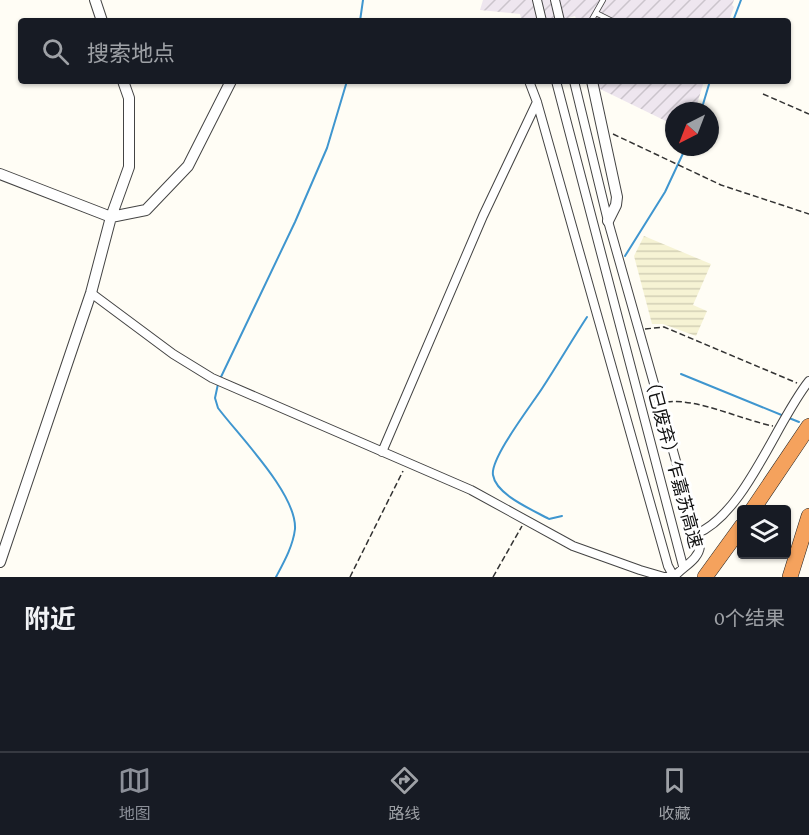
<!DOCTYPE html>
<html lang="zh">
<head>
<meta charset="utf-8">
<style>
	body { margin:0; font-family:"Crimson Pro","Noto Sans SC",serif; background:#242831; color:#f1f3f6 }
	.controls { position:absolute; right:18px; bottom:18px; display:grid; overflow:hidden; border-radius:6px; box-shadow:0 2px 4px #0004 }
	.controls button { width:54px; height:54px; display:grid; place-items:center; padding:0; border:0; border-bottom:2px solid #363941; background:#171b24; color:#f1f3f6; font:30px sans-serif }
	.compass { position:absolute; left:665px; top:102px; width:54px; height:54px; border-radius:50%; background:#171b24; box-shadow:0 2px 4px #0004; rotate:222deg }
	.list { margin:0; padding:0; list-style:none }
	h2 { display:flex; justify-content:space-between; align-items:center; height:78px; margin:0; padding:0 24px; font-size:26px }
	h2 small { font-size:20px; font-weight:400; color:#9ea1a6 }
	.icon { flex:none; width:33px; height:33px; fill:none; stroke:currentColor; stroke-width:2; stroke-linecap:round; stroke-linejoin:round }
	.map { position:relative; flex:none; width:809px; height:577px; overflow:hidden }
	.search { position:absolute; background:#171b24; box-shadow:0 2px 4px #0004; left:18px; right:18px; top:18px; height:66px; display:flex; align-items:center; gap:15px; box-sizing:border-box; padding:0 21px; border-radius:6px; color:#9ea1a6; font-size:22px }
	.sheet { height:174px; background:#171b24 }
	nav { display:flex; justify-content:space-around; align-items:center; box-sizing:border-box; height:84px; border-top:2px solid #363941; background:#171b24; font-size:16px; color:#9ea1a6 }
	nav a { display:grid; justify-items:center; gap:3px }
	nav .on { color:#8c9099 }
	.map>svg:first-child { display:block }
	.industrial { fill:url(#industrial-furrows) }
	.farmland { fill:url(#farmland-rules) }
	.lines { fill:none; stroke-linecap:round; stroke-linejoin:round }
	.stream { stroke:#3f96cf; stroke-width:2 }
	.service-casing { stroke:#444; stroke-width:6 }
	.minor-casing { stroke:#444; stroke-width:10 }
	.tertiary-casing { stroke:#444; stroke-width:12 }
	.motorway-casing { stroke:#222; stroke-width:16 }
	.path { stroke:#333; stroke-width:1.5; stroke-dasharray:6 3; stroke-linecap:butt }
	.service { stroke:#fff; stroke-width:4.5 }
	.minor { stroke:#fff; stroke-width:8 }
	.tertiary { stroke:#fff; stroke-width:10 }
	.motorway { stroke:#f5a25d; stroke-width:15 }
	.labels { text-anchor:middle; stroke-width:6; stroke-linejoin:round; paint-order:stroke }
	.street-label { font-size:18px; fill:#111; stroke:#fff }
</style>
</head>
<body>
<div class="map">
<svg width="809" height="577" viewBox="0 0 809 577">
	<defs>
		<pattern id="industrial-furrows" width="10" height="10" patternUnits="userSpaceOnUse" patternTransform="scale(1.5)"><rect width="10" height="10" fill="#eee6ef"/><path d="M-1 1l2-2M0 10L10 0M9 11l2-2" fill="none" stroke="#cbc4cc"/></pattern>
		<pattern id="farmland-rules" width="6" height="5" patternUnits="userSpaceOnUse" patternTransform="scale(1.5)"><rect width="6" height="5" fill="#f6f3d4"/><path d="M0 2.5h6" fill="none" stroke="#d2cfb5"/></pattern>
	</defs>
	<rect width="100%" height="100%" fill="#fffdf5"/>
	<path class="industrial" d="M483,0h251l-2,5 2,2 -5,14h-152l-2,-5 -17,5h-36l-2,-7 -40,-4z
		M596,81h108l-9,30h-21v14l-76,-37z"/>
	<path class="farmland" d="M644,236l67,28 -18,41 14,6 -11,25 -33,-12h-11l-18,-68z"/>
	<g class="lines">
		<path class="stream" d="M360,21l3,-21
			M733,21l8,-21
			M701,111l9,-30
			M625,256l40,-64 21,-45
			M681,374l103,42
			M220,379l75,-157 32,-74 20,-67
			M218,384l-3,14 3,10c21,28 79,86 77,121 -2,17 -11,33 -19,48
			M789,418l10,4
			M562,516l-13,3c-16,-9 -53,-24 -56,-44 -3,-17 40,-72 50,-88 15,-23 29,-47 44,-70"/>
		<g class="service-casing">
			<path id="service" d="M596,13l16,8
				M247,21h6
				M591,21l12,-21"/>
		</g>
		<g class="minor-casing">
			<path id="minor" d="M537,0l5,21
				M555,0l5,21
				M529,81l8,21 131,464 6,11
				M556,81l127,485
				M574,81l34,140 92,325c-1,14 -18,21 -26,31
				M91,293l82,61 39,24 259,112 102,56 67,24 24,7h10
				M382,452l101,-236 54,-114
				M696,534c49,-20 80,-112 113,-153"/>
		</g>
		<g class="tertiary-casing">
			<path id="tertiary" d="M95,0l7,21
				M592,81l25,116 -1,8 -8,16
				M0,174l111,43 35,-7 42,-44 43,-85
				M0,562l91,-269 20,-76 18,-50v-69l-6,-17"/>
		</g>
		<g class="motorway-casing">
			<path id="motorway" d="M753,509l56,-83
				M705,577l37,-51
				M790,577l19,-61"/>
		</g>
		<path class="path" d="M763,94l46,20
			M613,134l108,51 88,29
			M645,329l19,-2 133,56
			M667,402c30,-4 75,18 106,24
			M350,577l53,-106
			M493,577l29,-51"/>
		<use href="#service" class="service"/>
		<use href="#minor" class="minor"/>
		<use href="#tertiary" class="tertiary"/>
		<use href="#motorway" class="motorway"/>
	</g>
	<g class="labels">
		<g class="street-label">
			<text transform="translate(673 461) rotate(75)" y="6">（已废弃）乍嘉苏高速</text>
		</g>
	</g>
</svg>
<div class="controls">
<button><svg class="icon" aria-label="layers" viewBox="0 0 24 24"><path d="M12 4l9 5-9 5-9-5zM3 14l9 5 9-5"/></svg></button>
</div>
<svg class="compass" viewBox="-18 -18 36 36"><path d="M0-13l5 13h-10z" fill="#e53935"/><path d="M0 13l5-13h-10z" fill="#9ea1a6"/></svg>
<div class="search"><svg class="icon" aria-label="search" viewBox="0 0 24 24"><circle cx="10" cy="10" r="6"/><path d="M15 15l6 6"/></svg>搜索地点</div>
</div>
<section class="sheet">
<h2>附近<small>0个结果</small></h2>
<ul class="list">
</ul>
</section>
<nav>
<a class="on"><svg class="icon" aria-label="map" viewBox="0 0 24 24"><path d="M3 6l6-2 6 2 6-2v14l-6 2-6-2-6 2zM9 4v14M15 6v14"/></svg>地图</a>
<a><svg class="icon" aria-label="directions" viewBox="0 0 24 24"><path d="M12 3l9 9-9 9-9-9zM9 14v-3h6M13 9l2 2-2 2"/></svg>路线</a>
<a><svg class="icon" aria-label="saved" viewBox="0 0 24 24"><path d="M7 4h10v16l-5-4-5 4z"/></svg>收藏</a>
</nav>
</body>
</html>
